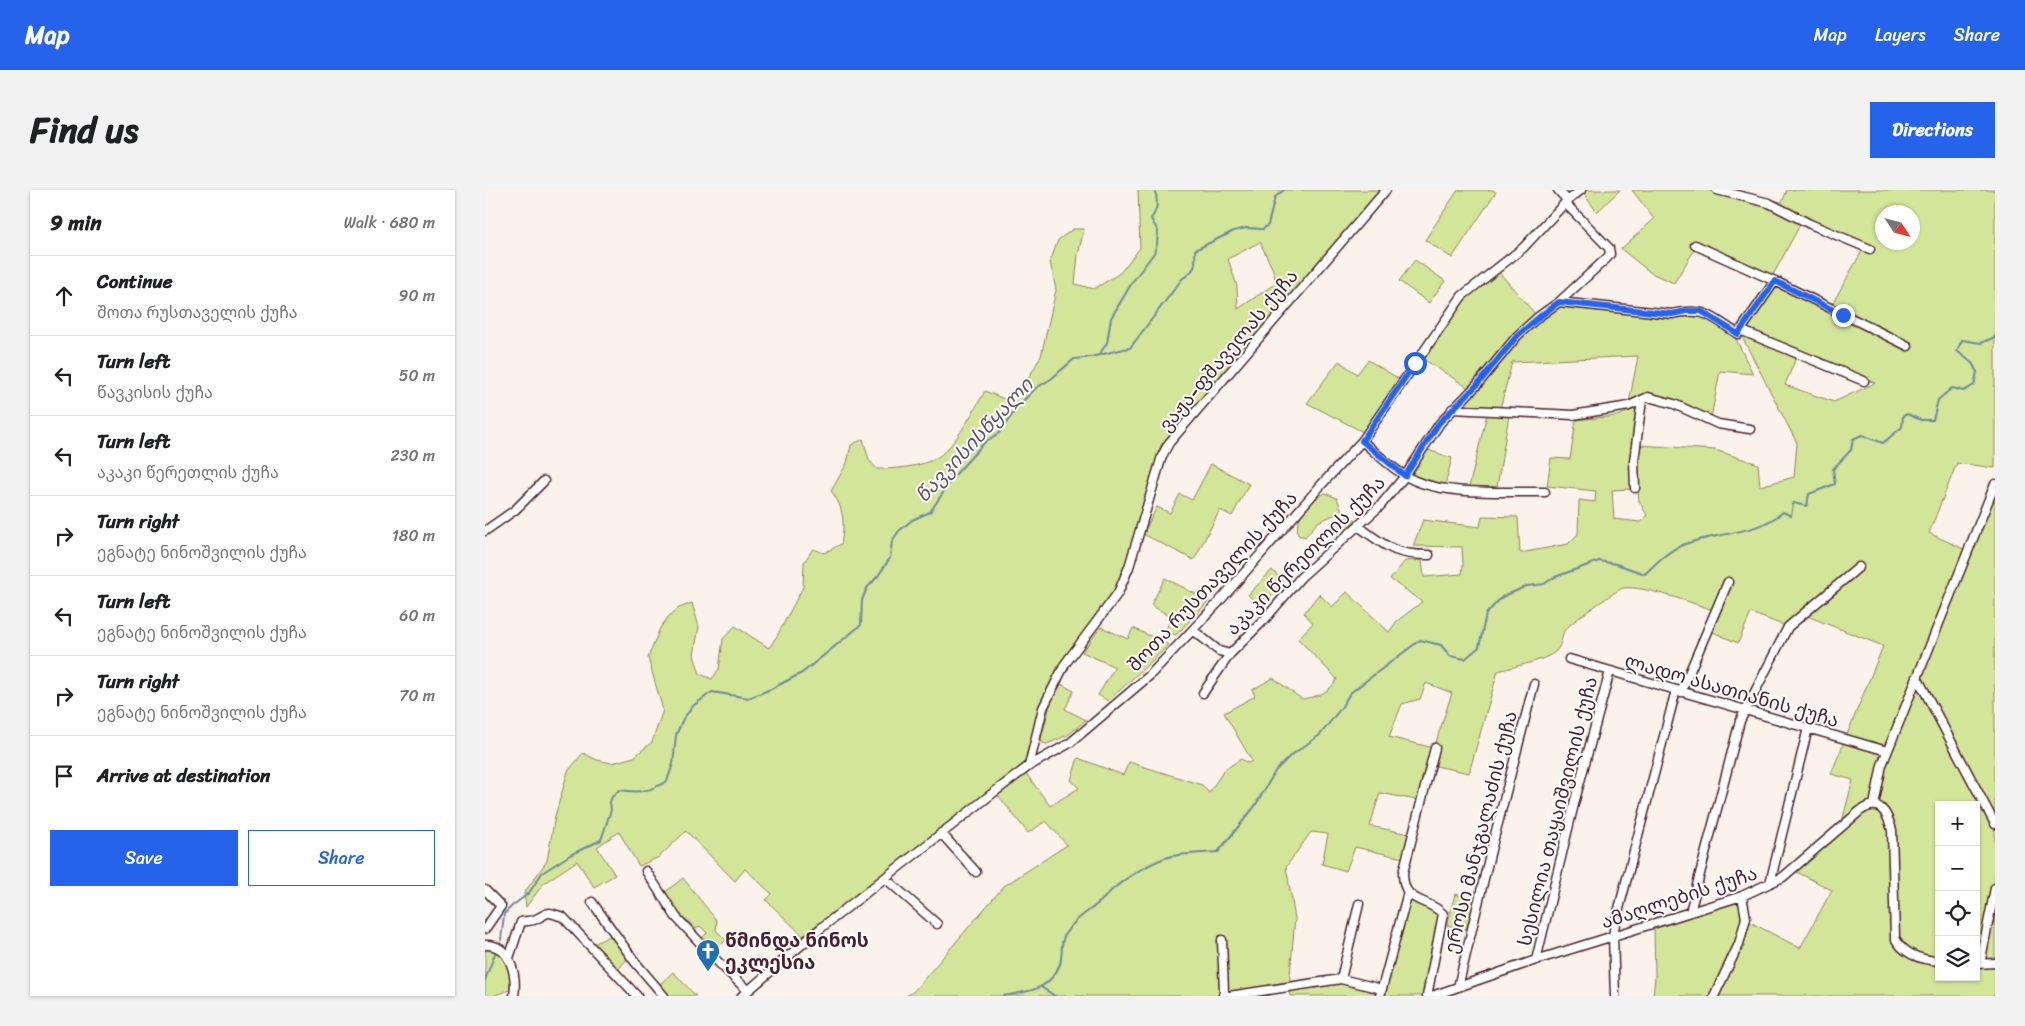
<!DOCTYPE html>
<html lang="en">
<head>
<meta charset="utf-8">
<style>
	body { margin:0; font-family:Sriracha,"Noto Sans Georgian",sans-serif; background:#f2f2f2; color:#202124 }
	.controls { position:absolute; right:15px; bottom:15px; display:grid; overflow:hidden; border-radius:0px; box-shadow:0 1px 4px #0004 }
	.controls button { width:45px; height:45px; display:grid; place-items:center; padding:0; border:0; border-bottom:1px solid #e0e0e0; background:#fff; color:#202124; font:25px sans-serif }
	.compass { position:absolute; left:1390px; top:15px; width:45px; height:45px; border-radius:50%; background:#fff; box-shadow:0 1px 4px #0004; rotate:126deg }
	.stop { position:absolute; width:15px; height:15px; margin:-11px; border:4px solid #2563eb; border-radius:50%; background:#fff }
	.stop.end { background:#2563eb; border-color:#fff; box-shadow:0 1px 5px #0008 }
	.list { margin:0; padding:0; list-style:none }
	h2 { display:flex; justify-content:space-between; align-items:center; height:65px; margin:0; padding:0 20px; font-size:21px }
	h2 small { font-size:16px; font-weight:400; color:#757577 }
	.list li { display:grid; grid-template-columns:32px 1fr auto; gap:15px; align-items:center; box-sizing:border-box; height:80px; padding:0 20px; border-top:1px solid #e0e0e0 }
	.list b { display:block; font-size:19px; white-space:nowrap }
	.list p { margin:0; font-size:16px; white-space:nowrap; color:#757577 }
	.list em { font-size:16px; font-style:normal; color:#757577 }
	.actions { display:flex; gap:10px; padding:15px 20px }
	.actions a { flex:1; padding:11px 0; border:1px solid #2563eb; border-radius:0px; text-align:center; font-size:18px; color:#2563eb }
	.actions .main { background:#2563eb; color:#fff }
	.icon { flex:none; width:28px; height:28px; fill:none; stroke:currentColor; stroke-width:2; stroke-linecap:round; stroke-linejoin:round }
	.map { position:relative; flex:none; width:1510px; height:806px; overflow:hidden; border-radius:0px }
	header { display:flex; align-items:center; gap:30px; box-sizing:border-box; height:70px; padding:0 25px; background:#2563eb; color:#fff }
	header strong { font-size:24px }
	nav { display:flex; gap:28px; margin-inline-start:auto; font-size:18px }
	.intro { display:flex; align-items:center; justify-content:space-between; box-sizing:border-box; height:120px; padding:0 30px }
	h1 { margin:0; font-size:35px }
	.button { padding:12px 22px; border-radius:0px; background:#2563eb; color:#fff; font-size:18px; font-weight:700 }
	main { display:flex; gap:30px; padding:0 30px }
	aside { flex:1; background:#fff; border-radius:0px; box-shadow:0 1px 4px #0004 }
	.map>svg:first-child { display:block }
	.green { fill:#d3e599; stroke:#8e8262; fill-rule:evenodd }
	.lines { fill:none; stroke-linecap:round; stroke-linejoin:round }
	.stream { stroke:#72879f; stroke-width:2 }
	.minor-casing { stroke:#4a1f2b; stroke-width:11 }
	.minor { stroke:#fff; stroke-width:8 }
	.route { stroke:#2563eb; stroke-width:6 }
	.labels { text-anchor:middle; stroke-width:4; stroke-linejoin:round; paint-order:stroke }
	.street-label { font-size:19px; fill:#4a1f2b; stroke:#fff }
	.poi-label { font-size:19px; font-weight:bold; fill:#4a1f2b; stroke:#fff; text-anchor:start }
	.water-label { font-size:20px; font-style:italic; fill:#5e5365; stroke:#fff }
</style>
</head>
<body>
<header>
<strong>Map</strong>
<nav><a>Map</a><a>Layers</a><a>Share</a></nav>
</header>
<div class="intro"><h1>Find us</h1><a class="button">Directions</a></div>
<main>
<aside>
<h2>9 min<small>Walk · 680 m</small></h2>
<ul class="list">
<li><svg class="icon" aria-label="ahead" viewBox="0 0 24 24"><path d="M12 20V5M6 11l6-6 6 6"/></svg><div><b>Continue</b><p>შოთა რუსთაველის ქუჩა</p></div><em>90 m</em></li>
<li><svg class="icon" aria-label="left" viewBox="0 0 24 24"><path d="M17 20v-9H6M10 6l-5 5 5 5"/></svg><div><b>Turn left</b><p>წავკისის ქუჩა</p></div><em>50 m</em></li>
<li><svg class="icon" aria-label="left" viewBox="0 0 24 24"><path d="M17 20v-9H6M10 6l-5 5 5 5"/></svg><div><b>Turn left</b><p>აკაკი წერეთლის ქუჩა</p></div><em>230 m</em></li>
<li><svg class="icon" aria-label="right" viewBox="0 0 24 24"><path d="M7 20v-9h11M14 6l5 5-5 5"/></svg><div><b>Turn right</b><p>ეგნატე ნინოშვილის ქუჩა</p></div><em>180 m</em></li>
<li><svg class="icon" aria-label="left" viewBox="0 0 24 24"><path d="M17 20v-9H6M10 6l-5 5 5 5"/></svg><div><b>Turn left</b><p>ეგნატე ნინოშვილის ქუჩა</p></div><em>60 m</em></li>
<li><svg class="icon" aria-label="right" viewBox="0 0 24 24"><path d="M7 20v-9h11M14 6l5 5-5 5"/></svg><div><b>Turn right</b><p>ეგნატე ნინოშვილის ქუჩა</p></div><em>70 m</em></li>
<li><svg class="icon" aria-label="arrive" viewBox="0 0 24 24"><path d="M6 21V4h12l-3 4 3 4H6"/></svg><div><b>Arrive at destination</b></div></li>
</ul>
<div class="actions"><a class="main">Save</a><a>Share</a></div>
</aside>
<div class="map">
<svg width="1510" height="806" viewBox="0 0 1510 806">
	<rect width="100%" height="100%" fill="#fbf3eb"/>
	<filter id="ink" filterUnits="userSpaceOnUse"><feTurbulence type="fractalNoise" baseFrequency=".02" numOctaves="2"/><feDisplacementMap in="SourceGraphic" scale="10" xChannelSelector="R" yChannelSelector="G"/><feConvolveMatrix kernelMatrix="1 2 1 2 8 2 1 2 1" color-interpolation-filters="sRGB"/></filter>
	<g filter="url(#ink)">
		<path class="green" d="M653,0h244l-221,255 -34,119 -17,35 -43,56 -26,50 -17,59 -221,172 -37,-36 6,-6 -27,-25 -10,12 -49,-50 -27,26 -20,9 -20,-34 -22,15 18,28 -21,12 -17,-26 -33,22 -18,24 -2,-14 23,-32 8,-45 13,-45 15,-18 14,7 15,3 22,-6 18,-15 11,-32 -15,-52 12,-30 9,-12 10,-8 13,-5 7,24 -5,28 6,19 12,5 7,-10 4,-30 12,-13 34,22 8,-12 26,-49 1,-25 9,-13 11,4 17,-9c4,-20 3,-37 -10,-53l16,-28 4,-18 12,-6 6,21 8,9c18,0 45,-2 61,-12 18,-12 36,-47 47,-66l19,8 19,-11 18,-32 15,-66 -6,-28 8,-22 15,-11h11l-6,26 -3,29 19,5 26,-16 20,-25zM775,52l13,28 3,13 -38,26 -1,-23 -9,-27z
			M973,0h35l3,2 -44,66 -27,-18z
			M1102,0h33l-23,22 -14,-19z
			M1147,0h74l41,11 7,-4 28,5 5,-12h208v278l-38,-5 -28,70 39,18 27,-67v512h-342l2,-19 -1,-48 85,-29 3,18 58,30 32,-58 -41,-21 49,-40 13,-49 -22,-6 52,-128 -81,-32 -14,13 -37,-14 -13,30 -30,-13 8,-19c-21,-7 -73,-26 -93,-23 -5,1 -56,37 -59,43 -3,7 -2,14 -8,20 -10,10 -44,16 -58,20l-29,102 -38,-8 -9,36 -42,-8 -10,33 44,9 -7,24 -52,-12 -9,24 -24,-7 6,-30 -17,-2 -25,35 9,51 -6,69 52,-8 41,10 26,-97 35,22 -16,82h-137l-2,-9 -59,9h-323l7,-4 91,-106 63,-41 -21,-24 -18,12 -31,-39 28,-22 25,34 29,-18 -8,-8 7,-22 45,17 6,-13 73,23 7,8 15,-23 17,-11 7,4 4,-2 -28,-48 31,-17 -3,-6 21,-12 29,21c16,-3 26,-5 35,-20l-39,-40 15,-16 -9,-10 15,-19 13,13 15,-15 42,40 8,-11 25,-19 -32,-23 15,-18 17,-1 2,17 38,-3 1,-9 -1,-18 -49,-1 10,-26 57,7 2,-11 36,1 2,36 48,-9 10,-10 1,-34 16,2 1,-11 -49,-5 4,-28 19,1 6,-39 41,-4 20,-8 -6,54 1,27 -20,1 2,29 26,3 7,-7 -8,-14 -4,-34 3,-1 1,-21 76,5 43,14 2,22 34,-9 3,-34 -56,-108 1,-2 54,25 -11,27 49,17 41,-19 -131,-53 32,-45 55,21 31,-55 -61,-28 -29,54 -78,-36 -3,1 4,7 -21,34 -23,-10 -30,-24 33,-30zM1398,22h30v30h-30zM941,493l26,10 -18,55 -45,-11 13,-33 18,-5zM1454,615h37v172h-37z
			M930,70l30,21 -16,22 -30,-22z
			M1013,81l38,44 -30,28 -37,45 -46,-29 41,-62z
			M1075,115l112,13 17,-4h13l33,23 18,37 -33,-3 -9,47 -42,-20 -21,-4 -19,9 9,-47 -126,6 -12,47 -40,-5 20,-17 37,-47 19,-18z
			M883,170l31,19 -36,53 -56,-29 32,-42 18,13z
			M1002,224l22,1 -12,72h-28z
			M940,259l27,9 -7,27 -36,-11z
			M726,274l38,20 -17,32 -12,-6 -26,50 -51,-26 14,-27 13,6 10,-19 12,6z
			M840,303l12,5 5,13 14,9 -12,10 -5,-2 3,-4v-6l-6,-4 -18,8 -13,15 -7,-2c-4,-17 11,-34 27,-42z
			M787,380l12,12 -23,25 -13,-12z
			M680,388l44,23 -33,34 -11,-3 6,-15 -20,-12z
			M616,437l27,12 5,-11 36,17 -61,56 -10,-6 17,-28 -33,-15z
			M576,494l13,7 -9,18 21,11 -18,15 -21,9 -5,-1 -1,-5 10,-36z
			M198,688l34,43 -1,9 10,10 -11,11 -13,-13 5,-5 -7,-7 -4,3 -18,-17 -14,-19z
			M970,704l20,5 -9,31 -19,-5z
			M126,745l17,23 -11,13 -23,-27z
			M7,756c17,15 21,19 20,43l-19,7h-8v-48z
			M188,782l23,24h-26l-11,-11z"/>
		<g class="lines">
			<path class="stream" d="M614,165l8,-12 4,-25 22,-37 21,-28 3,-9 1,-13 -7,-12c7,-10 7,-17 4,-29
				M16,750l3,-26 8,-8 17,-13 13,-20 28,-18 31,-15 10,-30 -1,-8 2,-5 7,-7c21,3 30,2 48,-9l6,-17 3,-29 7,-16 11,-14 18,-13 37,6 22,-9 31,-16 59,-48 1,-25 5,-12 11,-12 12,-18 2,-17 7,-10 13,-11 18,-8 25,-37 30,-33 14,-9 21,-29 16,-16 15,-9 23,-20c22,-1 35,-8 56,-11l52,-69c14,-9 14,-13 13,-29l39,-19 12,-3 17,1 5,-4 7,-28 9,-7
				M0,790l11,-29
				M556,797l14,9
				M519,806c25,-5 45,-5 56,-32 3,-10 0,-21 5,-30 9,-15 25,-23 37,-34 3,-2 5,-6 8,-8 13,-13 44,-32 62,-36 15,-3 32,-3 46,-4l37,-46 21,-36 14,-14 30,-21 21,-27 9,-15 70,-53 21,5 9,11 15,3 14,-12 7,-33 16,-17 25,-11 17,-2 11,-7 44,-16 17,3 29,10c12,-12 24,-24 40,-30 33,-12 71,-9 98,-32l8,4 2,-13 14,3 2,-12 26,-10 -2,-15 18,-19 2,-11 9,-4 21,8 19,-16 1,-11 4,-2 14,6h12l5,-20 14,-12 12,3 10,-6 3,-13 -5,-9 -15,-12 5,-11 19,3 14,-6"/>
			<g class="minor-casing">
				<path id="minor" d="M1073,0l10,11
					M1232,0l52,13 41,21 60,25
					M1210,55l80,36
					M1074,112l113,12c34,-7 38,2 66,20l37,-53 133,65
					M1255,140l124,51
					M967,219l121,6 56,-9 19,-9 26,7 44,20 32,5
					M877,251c14,12 27,25 42,34 34,22 101,16 141,17
					M1150,298l-1,-27 8,-61
					M873,336c28,20 35,29 71,29
					M0,341l30,-21 29,-29
					M708,440l26,21 11,3
					M1084,469l318,92
					M1432,487l78,147
					M1196,502l47,-110
					M718,503l27,-39 36,-36 35,-41 79,-71 25,-30 35,-53 37,-38 40,-49 21,-19 21,-15 48,-44 3,-4 -1,-6 -44,-45
					M544,576l14,-58 22,-44 53,-71 11,-26 33,-111 7,-13 217,-253
					M1389,615l8,-40 113,-281
					M456,643l35,39
					M161,681l30,46 43,46 28,27
					M400,688l52,46
					M1285,693l38,-155
					M0,700l16,16 -16,23
					M107,712l43,60 29,34
					M1205,722l50,-191 48,-94 71,-60
					M737,750l2,52 -1,4
					M0,755c26,-1 32,31 29,51
					M24,768l12,-36c4,-1 9,-1 13,-2 17,-7 8,-10 29,-3l74,79
					M1051,770l39,-160 35,-129
					M1491,774l19,-1
					M1495,774l15,-76
					M856,789l18,-75
					M973,797l32,-133 44,-170
					M257,806l79,-68 172,-135 36,-27 41,-23 79,-67 69,-73 104,-119 40,-43 100,-145 61,-48 42,-45 16,-13
					M744,806l112,-17 41,10
					M895,806l28,-104
					M942,806l16,-82c-16,-17 -40,-9 -40,-41l32,-125
					M947,806l104,-36 206,-64 41,-19 77,-66c20,-14 27,2 32,19l3,108c9,17 26,22 44,23
					M1130,806l-2,-60 2,-12 61,-234
					M1229,806l25,-52 7,-26 -4,-22"/>
			</g>
			<use href="#minor" class="minor"/>
		</g>
	</g>
	<g class="lines" filter="url(#ink)">
		<path class="route" d="M930,173l-53,78 43,35 34,-53 38,-38 40,-49 21,-18 21,-16 113,12 15,-3h14l37,23 37,-53 68,34"/>
	</g>
	<defs>
		<g id="church-pin" transform="scale(1.25)"><path d="M0 17L-7.5 6A9.5 9.5 0 1 1 7.5 6Z" fill="#1f6fb2" stroke="#fff"/><path d="M-1.2-6h2.4v3.5h3.3v2.4h-3.3V6h-2.4V-.1h-3.3v-2.4h3.3Z" fill="#fff"/></g>
	</defs>
	<g fill-rule="evenodd">
		<use href="#church-pin" x="223" y="761"/>
	</g>
	<g class="labels">
		<g class="street-label">
			<text transform="translate(743 160) rotate(-50)" y="7">ვაჟა-ფშაველას ქუჩა</text>
			<text transform="translate(820 365) rotate(-45)" y="7">აკაკი წერეთლის ქუჩა</text>
			<text transform="translate(727 391) rotate(-47)" y="7">შოთა რუსთაველის ქუჩა</text>
			<text transform="translate(1247 500) rotate(16)" y="7">ლადო ასათიანის ქუჩა</text>
			<text transform="translate(1072 621) rotate(-76)" y="7">სესილია თაყაიშვილის ქუჩა</text>
			<text transform="translate(995 642) rotate(-76)" y="7">ეროსი მანჯგალაძის ქუჩა</text>
			<text transform="translate(1194 707) rotate(-18)" y="7">ამაღლების ქუჩა</text>
		</g>
		<g class="poi-label">
			<text x="240" y="757">წმინდა ნინოს<tspan x="240" dy="22">ეკლესია</tspan></text>
		</g>
		<g class="water-label">
			<text transform="translate(489 250) rotate(-47)" y="7">წავკისისწყალი</text>
		</g>
	</g>
</svg>
<div class="controls">
<button>+</button>
<button>−</button>
<button><svg class="icon" aria-label="locate" viewBox="0 0 24 24"><circle cx="12" cy="12" r="6"/><path d="M12 2v4M12 18v4M2 12h4M18 12h4"/></svg></button>
<button><svg class="icon" aria-label="layers" viewBox="0 0 24 24"><path d="M12 4l9 5-9 5-9-5zM3 14l9 5 9-5"/></svg></button>
</div>
<svg class="compass" viewBox="-18 -18 36 36"><path d="M0-13l5 13h-10z" fill="#e53935"/><path d="M0 13l5-13h-10z" fill="#757577"/></svg>
<div class="stop" style="left:930px;top:173px"></div>
<div class="stop end" style="left:1358px;top:125px"></div>
</div>
</main>
</body>
</html>
